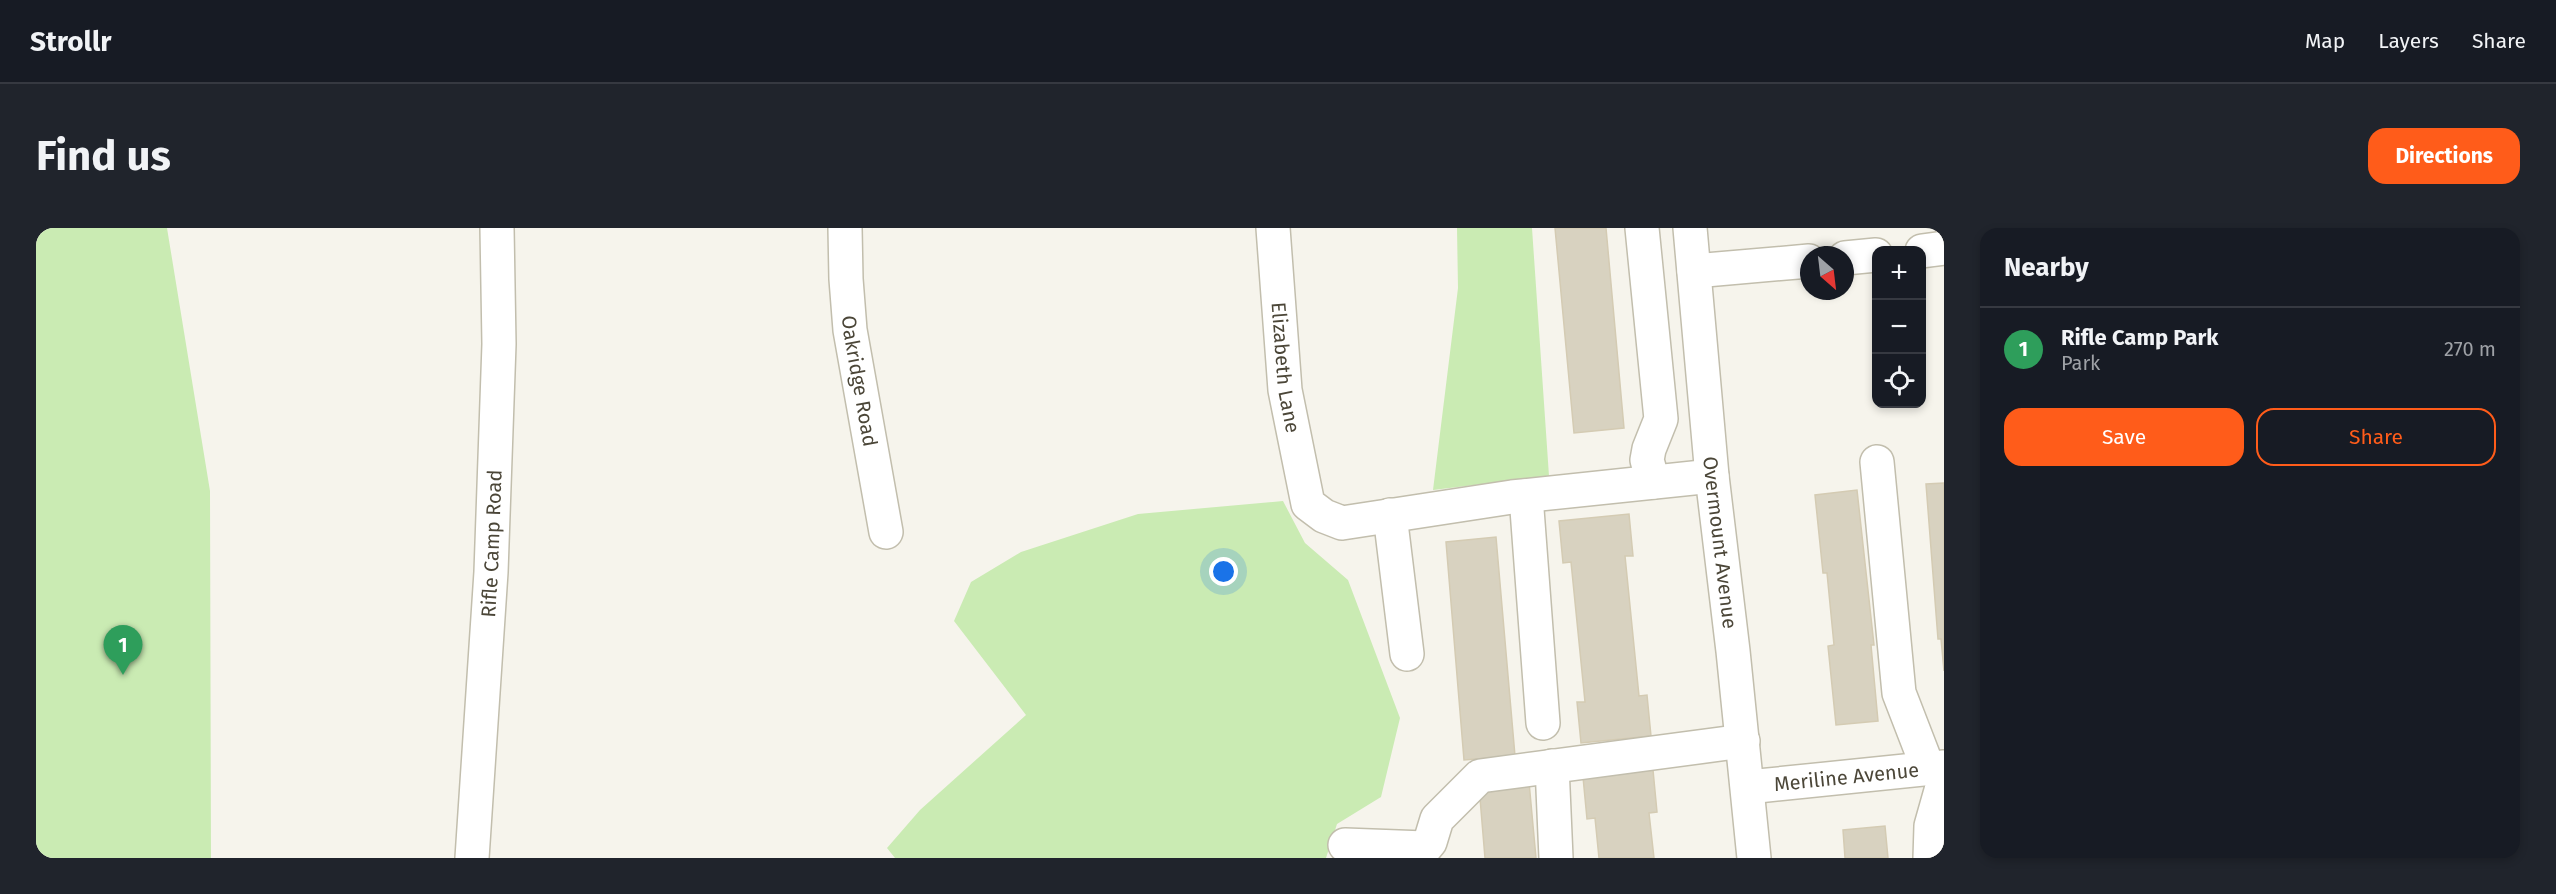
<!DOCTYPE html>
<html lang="en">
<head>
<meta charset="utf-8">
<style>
	body { margin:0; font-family:"Fira Sans",sans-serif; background:#20242c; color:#f1f3f6 }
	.controls { position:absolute; right:18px; top:18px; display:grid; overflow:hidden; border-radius:12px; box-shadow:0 3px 9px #0003 }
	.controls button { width:54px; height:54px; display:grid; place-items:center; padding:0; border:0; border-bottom:2px solid #363941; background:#171b24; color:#f1f3f6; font:30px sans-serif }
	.compass { position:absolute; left:1764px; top:18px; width:54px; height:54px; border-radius:50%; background:#171b24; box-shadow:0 3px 9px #0003; rotate:152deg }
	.you { position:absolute; left:1188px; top:344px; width:21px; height:21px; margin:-15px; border:4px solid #fff; border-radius:50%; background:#1a73e8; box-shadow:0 0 0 9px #1a73e833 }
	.badge { display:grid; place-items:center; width:39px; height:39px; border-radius:50%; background:#ff5c1a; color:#fff; font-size:20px; font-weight:700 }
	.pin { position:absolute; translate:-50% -50px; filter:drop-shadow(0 2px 3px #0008) }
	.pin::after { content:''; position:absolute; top:32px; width:21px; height:18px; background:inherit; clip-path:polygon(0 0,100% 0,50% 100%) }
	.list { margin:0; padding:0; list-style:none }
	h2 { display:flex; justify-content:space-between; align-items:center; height:78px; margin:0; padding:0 24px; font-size:26px }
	h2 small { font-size:20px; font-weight:400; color:#9ea1a6 }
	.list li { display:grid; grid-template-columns:39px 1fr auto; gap:18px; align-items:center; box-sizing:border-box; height:84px; padding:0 24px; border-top:2px solid #363941 }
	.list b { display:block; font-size:22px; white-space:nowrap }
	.list p { margin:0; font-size:20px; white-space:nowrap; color:#9ea1a6 }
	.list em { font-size:20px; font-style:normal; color:#9ea1a6 }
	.actions { display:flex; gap:12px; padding:18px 24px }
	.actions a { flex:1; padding:14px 0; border:2px solid #ff5c1a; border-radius:18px; text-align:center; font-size:21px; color:#ff5c1a }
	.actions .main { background:#ff5c1a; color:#fff }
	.icon { flex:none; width:33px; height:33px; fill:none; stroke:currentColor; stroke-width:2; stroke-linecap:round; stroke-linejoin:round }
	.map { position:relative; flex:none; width:1908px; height:630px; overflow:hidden; border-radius:18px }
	header { display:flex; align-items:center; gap:36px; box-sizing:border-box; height:84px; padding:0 30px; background:#171b24; border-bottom:2px solid #363941 }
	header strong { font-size:28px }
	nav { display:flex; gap:33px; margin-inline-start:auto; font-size:21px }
	.intro { display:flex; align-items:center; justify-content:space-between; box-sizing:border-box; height:144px; padding:0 36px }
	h1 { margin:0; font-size:42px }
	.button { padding:15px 27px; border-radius:18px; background:#ff5c1a; color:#fff; font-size:21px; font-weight:700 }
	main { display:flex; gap:36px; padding:0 36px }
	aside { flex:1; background:#171b24; border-radius:18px; box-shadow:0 3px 9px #0003 }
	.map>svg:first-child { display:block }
	.green { fill:#caebb3 }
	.building { fill:#d8d2c0; stroke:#d4cbb3; stroke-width:1.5 }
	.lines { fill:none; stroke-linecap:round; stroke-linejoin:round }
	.minor-casing { stroke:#c2bead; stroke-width:36 }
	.minor { stroke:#fff; stroke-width:33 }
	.labels { text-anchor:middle; stroke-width:4.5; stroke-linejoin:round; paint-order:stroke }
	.street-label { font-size:20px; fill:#4b4638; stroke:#fff }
</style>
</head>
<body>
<header>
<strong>Strollr</strong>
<nav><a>Map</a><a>Layers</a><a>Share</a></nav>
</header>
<div class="intro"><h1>Find us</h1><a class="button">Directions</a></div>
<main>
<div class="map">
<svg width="1908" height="630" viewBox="0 0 1908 630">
	<rect width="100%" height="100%" fill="#f6f4ec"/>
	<path class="green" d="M0,0h131l43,263 1,367h-175z
		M1421,0h75l17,248 -116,14 25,-202z
		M1247,273l22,42 43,37 52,138 -19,79 -44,27 -11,34h-431l-8,-10 33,-38 106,-95 -72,-94 17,-39 50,-30 117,-38z"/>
	<path class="building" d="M1519,0h51l18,200 -50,5z
		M1908,255v188l-3,-32h-3l-12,-155z
		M1821,262l17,155h-3l7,76 -42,4 -8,-79 6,-1 -7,-72h-4l-8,-78z
		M1593,286l4,42h-8l14,140 8,-1 4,41 -70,7 -4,-41h8l-14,-140 -8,1 -4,-42z
		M1460,309l19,219 -51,4 -18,-218z
		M1617,542l4,42 -8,1 5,45h-55l-4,-40 -8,1 -4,-42z
		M1493,554l7,76h-51l-6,-72z
		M1849,598l3,32h-43l-2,-28z"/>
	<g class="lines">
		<g class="minor-casing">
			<g id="minor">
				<path id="s1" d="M809,0l1,51 4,51 36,202"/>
				<path id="s2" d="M1237,0l12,162 23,114 16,12 18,7 170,-26 200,-21"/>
				<path d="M1606,0l19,191 -12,30 -2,11 6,22"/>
				<path id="s3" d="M1654,0l22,248 21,175 21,207"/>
				<path d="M1886,23l22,-3"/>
				<path d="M1809,30l31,-3"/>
				<path d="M1658,43l115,-10"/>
				<path d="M1841,234l22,231 29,75"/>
				<path d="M1490,268l17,227"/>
				<path d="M1354,287l17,139"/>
				<path d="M1516,538l4,92"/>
				<path id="s4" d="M1712,559l196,-20"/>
				<path d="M1309,617l80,3 5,-6 7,-23 43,-43 263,-35"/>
				<path id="s5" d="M436,630l19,-286 8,-228 -2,-116"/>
				<path d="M1894,630l1,-32 13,-46"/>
			</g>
		</g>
		<use href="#minor" class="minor"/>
	</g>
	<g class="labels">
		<g class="street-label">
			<text dy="7" stroke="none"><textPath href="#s2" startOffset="140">Elizabeth Lane</textPath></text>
			<text dy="7" stroke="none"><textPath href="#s1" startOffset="154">Oakridge Road</textPath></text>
			<text dy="7" stroke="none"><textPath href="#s5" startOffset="315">Rifle Camp Road</textPath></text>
			<text dy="7" stroke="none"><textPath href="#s3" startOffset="316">Overmount Avenue</textPath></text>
			<text dy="7" stroke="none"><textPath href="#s4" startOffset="99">Meriline Avenue</textPath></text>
		</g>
	</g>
</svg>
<div class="controls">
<button>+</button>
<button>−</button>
<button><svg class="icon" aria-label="locate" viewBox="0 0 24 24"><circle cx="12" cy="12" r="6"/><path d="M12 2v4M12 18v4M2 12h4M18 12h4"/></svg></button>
</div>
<svg class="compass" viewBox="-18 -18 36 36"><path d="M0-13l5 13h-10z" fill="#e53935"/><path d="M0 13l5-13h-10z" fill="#9ea1a6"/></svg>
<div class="you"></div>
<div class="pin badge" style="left:87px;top:447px;background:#2e9e5b">1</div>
</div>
<aside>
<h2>Nearby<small></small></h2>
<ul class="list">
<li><span class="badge" style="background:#2e9e5b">1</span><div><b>Rifle Camp Park</b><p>Park</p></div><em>270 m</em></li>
</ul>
<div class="actions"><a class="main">Save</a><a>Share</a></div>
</aside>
</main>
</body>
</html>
